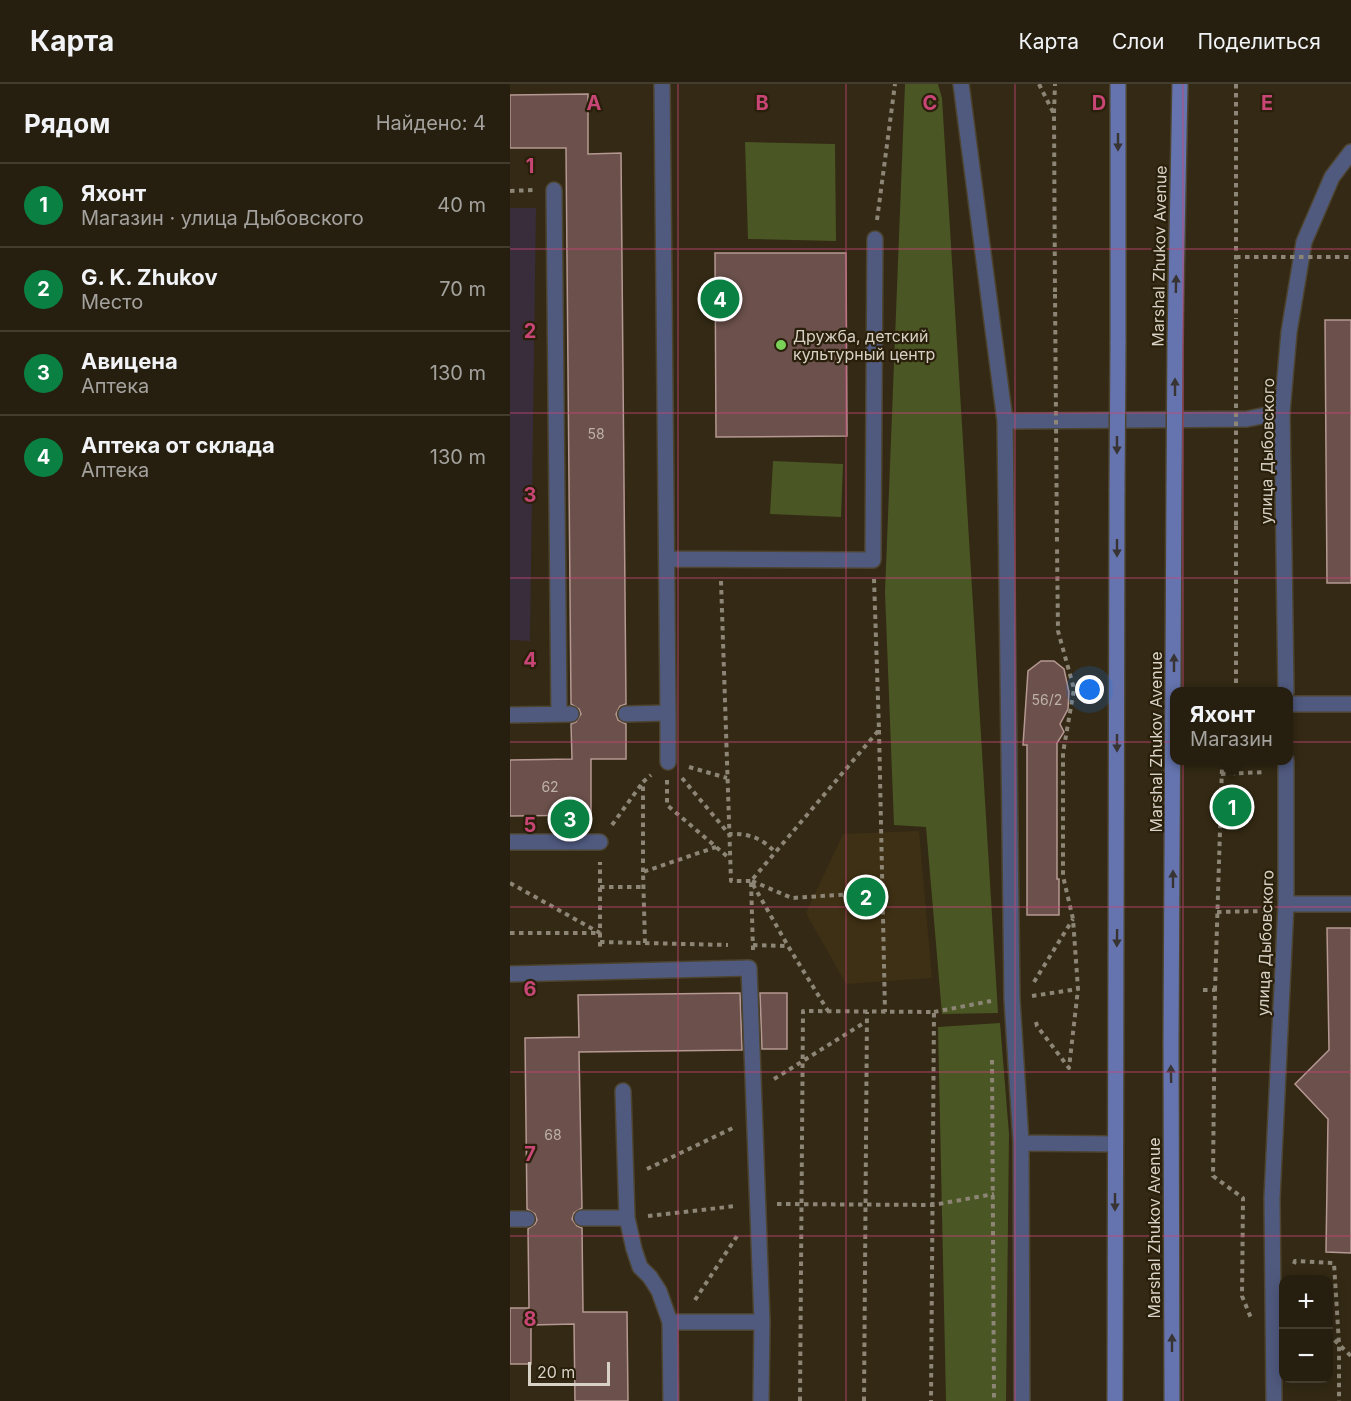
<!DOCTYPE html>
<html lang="ru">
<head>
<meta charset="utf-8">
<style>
	body { margin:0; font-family:Inter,sans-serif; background:#2e2718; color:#f1f3f6 }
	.controls { position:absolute; right:18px; bottom:18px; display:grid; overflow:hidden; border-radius:12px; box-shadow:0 3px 15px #0003 }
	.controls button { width:54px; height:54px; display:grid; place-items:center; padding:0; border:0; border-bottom:2px solid #423d2f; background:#261f0f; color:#f1f3f6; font:30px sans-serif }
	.scale { position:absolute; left:18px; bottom:15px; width:82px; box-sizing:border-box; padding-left:6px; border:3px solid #d8d1c5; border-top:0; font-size:16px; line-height:21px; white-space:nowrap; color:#d8d1c5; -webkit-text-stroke:4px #291f0a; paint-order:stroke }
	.you { position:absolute; left:580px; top:606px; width:21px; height:21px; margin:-15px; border:4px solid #fff; border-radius:50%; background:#1a73e8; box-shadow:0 0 0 9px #1a73e833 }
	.badge { display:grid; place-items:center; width:39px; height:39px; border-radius:50%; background:#0b8043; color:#fff; font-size:20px; font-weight:700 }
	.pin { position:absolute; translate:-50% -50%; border:3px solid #fff; box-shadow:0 2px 6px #0006 }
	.popup { position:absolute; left:660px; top:603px; width:123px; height:78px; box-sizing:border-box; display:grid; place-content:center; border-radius:12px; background:#261f0f; filter:drop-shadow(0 2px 4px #0005); font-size:20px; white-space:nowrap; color:#a4a29e }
	.popup b { font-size:22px; color:#f1f3f6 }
	.popup::after { content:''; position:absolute; left:50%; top:100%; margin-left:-12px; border:12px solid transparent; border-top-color:#261f0f }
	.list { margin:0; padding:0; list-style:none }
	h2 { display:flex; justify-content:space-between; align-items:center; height:78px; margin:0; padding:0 24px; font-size:26px }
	h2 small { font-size:20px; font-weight:400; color:#a4a29e }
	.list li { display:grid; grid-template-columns:39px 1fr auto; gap:18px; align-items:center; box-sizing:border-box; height:84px; padding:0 24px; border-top:2px solid #423d2f }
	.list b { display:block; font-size:22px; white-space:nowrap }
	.list p { margin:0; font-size:20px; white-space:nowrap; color:#a4a29e }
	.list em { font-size:20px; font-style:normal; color:#a4a29e }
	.map { position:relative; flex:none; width:841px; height:1317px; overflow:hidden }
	header { display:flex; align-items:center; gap:36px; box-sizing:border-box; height:84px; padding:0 30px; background:#261f0f; border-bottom:2px solid #423d2f }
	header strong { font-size:28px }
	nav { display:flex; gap:33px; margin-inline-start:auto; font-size:21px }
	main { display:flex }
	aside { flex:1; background:#261f0f }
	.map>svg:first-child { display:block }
	.built { fill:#3e3014 }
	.education { fill:#392d3b }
	.green { fill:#4a5624 }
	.building { fill:#6b504b; stroke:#b59892; stroke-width:1.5 }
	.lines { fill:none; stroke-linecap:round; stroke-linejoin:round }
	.service-casing { stroke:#4d4430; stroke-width:18 }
	.tertiary-casing { stroke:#4d4430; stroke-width:18 }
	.secondary-casing { stroke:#4d4430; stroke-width:18 }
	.path { stroke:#8d8575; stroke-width:4; stroke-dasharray:4.5 4.5; stroke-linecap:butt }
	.service { stroke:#505a7f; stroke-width:15 }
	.tertiary { stroke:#505a7f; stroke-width:15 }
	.secondary { stroke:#6574ae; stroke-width:15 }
	.secondary-bridge-casing { stroke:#4d4430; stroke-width:18; stroke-linecap:butt }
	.path-bridge { stroke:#8d8575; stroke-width:4; stroke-dasharray:4.5 4.5; stroke-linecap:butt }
	.secondary-bridge { stroke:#6574ae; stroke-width:15 }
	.oneway { fill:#383433 }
	.grid { fill:none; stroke:#c84676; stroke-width:1.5; stroke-opacity:0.55 }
	.poi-dot { fill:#79d157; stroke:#291f0a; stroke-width:2 }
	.labels { text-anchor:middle; stroke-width:4.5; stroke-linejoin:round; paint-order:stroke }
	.number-label { font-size:14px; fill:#bdb1a6 }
	.street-label { font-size:16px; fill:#d8d1c5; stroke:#291f0a }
	.poi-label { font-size:16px; fill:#d8d1c5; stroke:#291f0a; text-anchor:start }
	.grid-label { font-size:20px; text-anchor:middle; font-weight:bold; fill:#c84676; stroke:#291f0a; stroke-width:4.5; stroke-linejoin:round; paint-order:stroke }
</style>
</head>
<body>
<header>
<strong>Карта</strong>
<nav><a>Карта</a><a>Слои</a><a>Поделиться</a></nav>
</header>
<main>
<aside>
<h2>Рядом<small>Найдено: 4</small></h2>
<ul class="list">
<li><span class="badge">1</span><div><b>Яхонт</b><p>Магазин · улица Дыбовского</p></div><em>40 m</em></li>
<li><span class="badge">2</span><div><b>G. K. Zhukov</b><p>Место</p></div><em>70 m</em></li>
<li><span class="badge">3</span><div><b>Авицена</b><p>Аптека</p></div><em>130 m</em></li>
<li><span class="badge">4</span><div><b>Аптека от склада</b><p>Аптека</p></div><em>130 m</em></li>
</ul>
</aside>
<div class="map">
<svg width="841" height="1317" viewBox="0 0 841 1317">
	<rect width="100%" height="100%" fill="#332914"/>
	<path class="built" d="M409,747l13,147 -86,6 -40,-71 37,-79z"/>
	<path class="education" d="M0,124h26l-6,433 -20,-1z"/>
	<path class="green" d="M395,0h33l4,14 56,915 -56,1 -16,-187 -32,-2 -9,-233z
		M235,58l90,2 1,97 -88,-2z
		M263,377l70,3 -2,53 -71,-3z
		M490,939l9,111 -3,267h-60l-8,-374z"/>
	<path class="building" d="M78,10v60l33,-1 5,551 -6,2 -4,8 2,6 8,4v35h-35v56l-81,1v-56l62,-1 -1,-35 5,-2 5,-8 -2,-5 -8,-5 -5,-556h-56v-53z
		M205,169h131l1,183 -131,1z
		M815,236h26v263h-24z
		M531,577h13l10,8 5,23 -1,17 -8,15 4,8 -7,11v136h2v36h-32v-170h-4l5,-74z
		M817,844h24v325l-25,-1 2,-133 -33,-35 34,-34z
		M230,909l2,57 -163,2 3,156 -8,5 -2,6 5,7 5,2 1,84h44l1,89h-53l-1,-77 -43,1v39h-21v-56h19l-1,-79 7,-5 2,-4 -2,-6 -8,-5 -2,-171 54,-1 -1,-42z
		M250,909h27v56h-25z"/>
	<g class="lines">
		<g class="service-casing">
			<path id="service" d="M44,106l5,524
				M157,475l206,1 2,-321
				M779,620h62
				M116,630l42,-1 -6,-629
				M0,631l61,-1
				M158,678v-49
				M0,758h90
				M776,820h65
				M0,890l239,-6 13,354 -1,79
				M113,1007l4,127 7,31 6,18 10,10 9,14 11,31 1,79
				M72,1134h45
				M0,1135h17
				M160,1238h92"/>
		</g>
		<g class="tertiary-casing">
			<path id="tertiary" d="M451,0l44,337 7,578 9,144 1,258
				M495,337l242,-2 35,-7
				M776,608l-4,-280 7,-80 15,-90 28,-65 19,-25
				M511,1059l94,1
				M764,1317l-2,-203 14,-294v-144"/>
		</g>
		<g class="secondary-casing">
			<path id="secondary" d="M665,258l5,-258
				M608,260v-260
				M605,1317l2,-912
				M662,1317l-1,-359 3,-555"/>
		</g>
		<path class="path" d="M529,0l15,30 1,180
			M726,0v235
			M544,29l1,-29
			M0,107l23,-1
			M367,136l18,-136
			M211,497l10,300h20l37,65
			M726,608v-167
			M369,646l6,282
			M179,683l38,11
			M711,690l45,-2
			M172,694l47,56c19,-1 33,4 46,18
			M157,696v25l62,53
			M102,741l31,-43
			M133,788v-90l8,-7
			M242,797l40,17 91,-6
			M0,799l90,50v-71
			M90,803h44
			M707,828l47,-1
			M0,849h90v18
			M90,858l128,3
			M135,859l-2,-71 73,-25
			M243,861l35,1 40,65
			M243,866l-2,-69 128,-151 -5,-151
			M524,898l39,-63
			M693,906h12l-2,186 30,22 -1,98 9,22
			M705,906l7,-224 2,-6
			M522,912l46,-7
			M424,928l57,-11
			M526,938l1,4 32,42 9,-79 -5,-70 -10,-43v-123l11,-64 -16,-58 -1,-85
			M482,976l2,341
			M264,995l93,-58
			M137,1085l88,-42
			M267,1120l156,1 61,-11
			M138,1132l88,-10
			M784,1180l1,-3 39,2 5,81v57
			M185,1216l42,-64
			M818,1250l23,22
			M290,1317l3,-390 131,1 -3,389
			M354,1317l3,-389"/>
		<use href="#service" class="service"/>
		<use href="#tertiary" class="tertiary"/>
		<use href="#secondary" class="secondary"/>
		<g class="secondary-bridge-casing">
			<path id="secondary-bridge" d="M664,403l1,-145
				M607,405l1,-145"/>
		</g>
		<path class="path-bridge" d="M726,173h115
			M545,210l2,252
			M726,441v-206"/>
		<use href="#secondary-bridge" class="secondary-bridge"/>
	</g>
	<defs><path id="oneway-solid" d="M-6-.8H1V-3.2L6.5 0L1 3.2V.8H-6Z" transform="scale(1.5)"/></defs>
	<g class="oneway">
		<use href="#oneway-solid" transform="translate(608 58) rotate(90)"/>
		<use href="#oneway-solid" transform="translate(666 200) rotate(-89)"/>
		<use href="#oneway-solid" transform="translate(665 303) rotate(-90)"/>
		<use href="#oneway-solid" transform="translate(607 361) rotate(90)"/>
		<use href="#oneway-solid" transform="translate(607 464) rotate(90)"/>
		<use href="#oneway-solid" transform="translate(664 579) rotate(-90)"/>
		<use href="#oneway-solid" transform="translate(607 659) rotate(90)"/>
		<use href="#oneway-solid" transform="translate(663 795) rotate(-90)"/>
		<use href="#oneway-solid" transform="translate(607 854) rotate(91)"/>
		<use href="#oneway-solid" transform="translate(661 990) rotate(-91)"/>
		<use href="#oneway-solid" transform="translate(605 1118) rotate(90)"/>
		<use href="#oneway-solid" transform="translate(662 1259) rotate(-90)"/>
	</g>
	<path class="grid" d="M168,0v1317M336,0v1317M505,0v1317M673,0v1317M0,165h841M0,329h841M0,494h841M0,658h841M0,823h841M0,988h841M0,1152h841"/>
	<circle class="poi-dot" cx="271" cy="261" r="6"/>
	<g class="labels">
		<g class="number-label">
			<text x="86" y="355">58</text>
			<text x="537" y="621">56/2</text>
			<text x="40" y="708">62</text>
			<text x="43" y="1056">68</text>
		</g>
		<g class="street-label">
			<text transform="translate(649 172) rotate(-89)" y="6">Marshal Zhukov Avenue</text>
			<text transform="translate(757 367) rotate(-89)" y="6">улица Дыбовского</text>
			<text transform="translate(646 658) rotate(-90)" y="6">Marshal Zhukov Avenue</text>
			<text transform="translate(755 859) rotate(-88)" y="6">улица Дыбовского</text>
			<text transform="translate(644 1144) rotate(-90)" y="6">Marshal Zhukov Avenue</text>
		</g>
		<g class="poi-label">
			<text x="283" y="258">Дружба, детский<tspan x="283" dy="18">культурный центр</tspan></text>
		</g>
	</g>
	<g class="grid-label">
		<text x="84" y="26">A</text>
		<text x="252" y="26">B</text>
		<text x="420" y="26">C</text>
		<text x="589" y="26">D</text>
		<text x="757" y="26">E</text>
		<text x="20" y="89">1</text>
		<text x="20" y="254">2</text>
		<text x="20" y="418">3</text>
		<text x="20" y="583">4</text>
		<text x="20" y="748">5</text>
		<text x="20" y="912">6</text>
		<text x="20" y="1077">7</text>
		<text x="20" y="1242">8</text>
	</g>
</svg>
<div class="controls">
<button>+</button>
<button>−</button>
</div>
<div class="scale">20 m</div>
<div class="you"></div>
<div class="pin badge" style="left:722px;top:723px">1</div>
<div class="popup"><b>Яхонт</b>Магазин</div>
<div class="pin badge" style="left:356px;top:813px">2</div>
<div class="pin badge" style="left:60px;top:735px">3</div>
<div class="pin badge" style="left:210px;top:215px">4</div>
</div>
</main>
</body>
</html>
